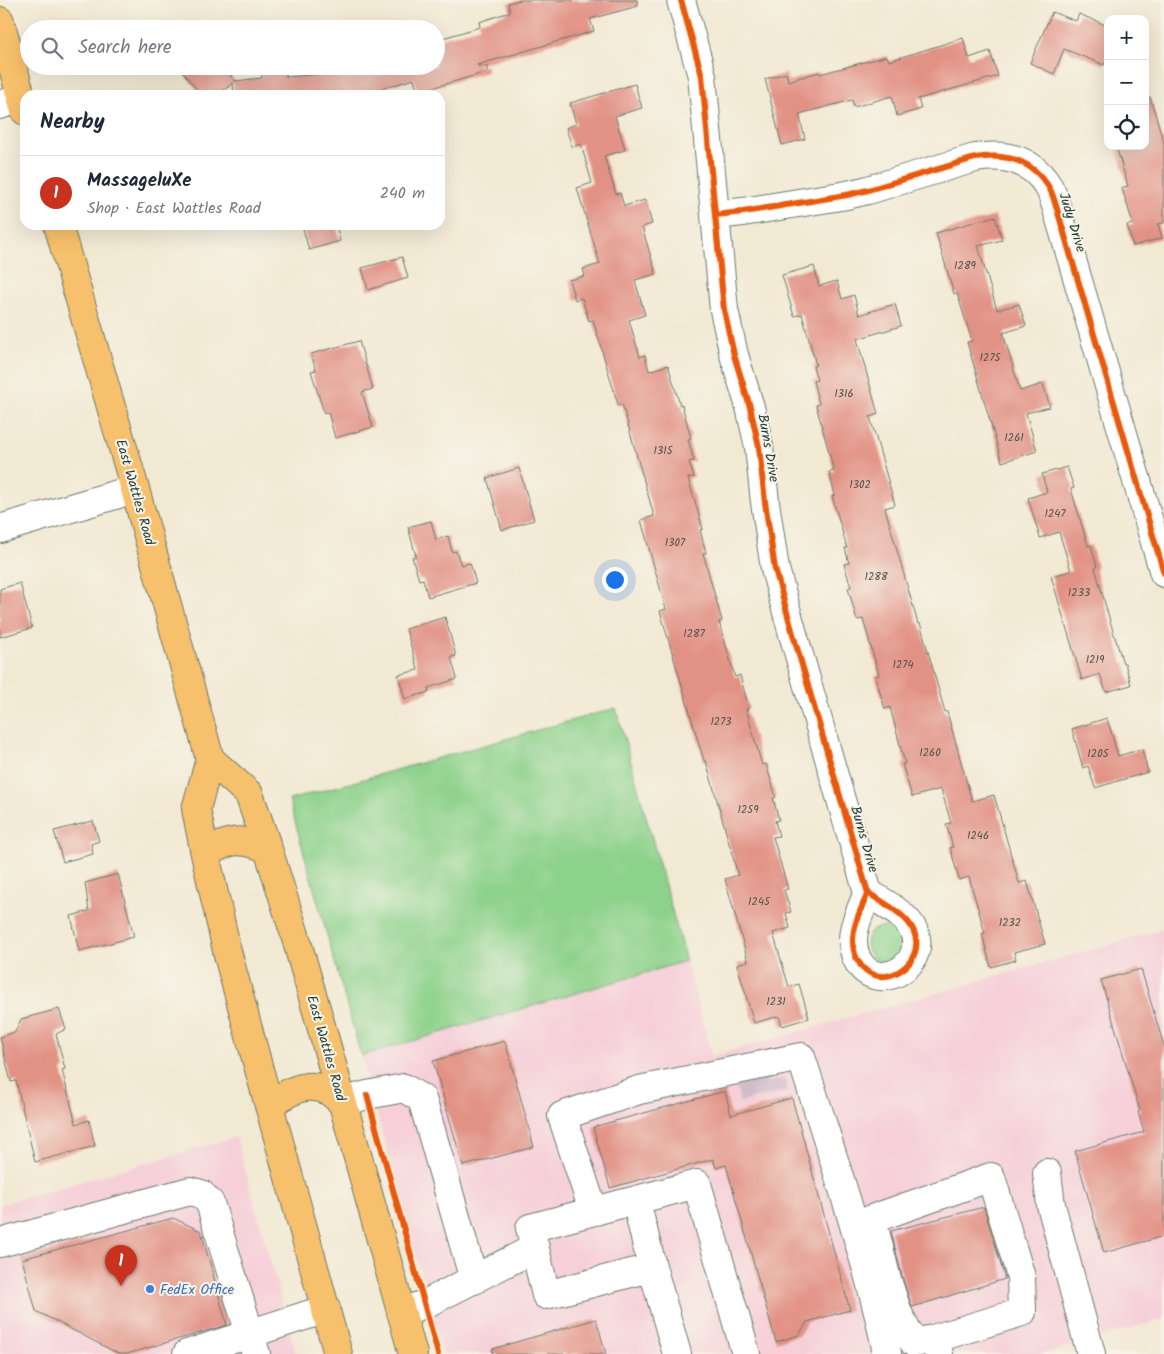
<!DOCTYPE html>
<html lang="en">
<head>
<meta charset="utf-8">
<style>
	body { margin:0; font-family:Kalam,sans-serif; background:#f2f2f3; color:#1f2937 }
	.controls { position:absolute; right:15px; top:15px; display:grid; overflow:hidden; border-radius:10px; box-shadow:0 5px 20px #0002 }
	.controls button { width:45px; height:45px; display:grid; place-items:center; padding:0; border:0; border-bottom:1px solid #e0e1e3; background:#fff; color:#1f2937; font:25px sans-serif }
	.you { position:absolute; left:614px; top:579px; width:18px; height:18px; margin:-12px; border:4px solid #fff; border-radius:50%; background:#1a73e8; box-shadow:0 0 0 8px #1a73e833 }
	.badge { display:grid; place-items:center; width:32px; height:32px; border-radius:50%; background:#c8321e; color:#fff; font-size:16px; font-weight:700 }
	.pin { position:absolute; translate:-50% -41px; filter:drop-shadow(0 1px 2px #0008) }
	.pin::after { content:''; position:absolute; top:26px; width:18px; height:15px; background:inherit; clip-path:polygon(0 0,100% 0,50% 100%) }
	.list { margin:0; padding:0; list-style:none }
	h2 { display:flex; justify-content:space-between; align-items:center; height:65px; margin:0; padding:0 20px; font-size:21px }
	h2 small { font-size:16px; font-weight:400; color:#747a83 }
	.list li { display:grid; grid-template-columns:32px 1fr auto; gap:15px; align-items:center; box-sizing:border-box; height:75px; padding:0 20px; border-top:1px solid #e0e1e3 }
	.list b { display:block; font-size:19px; white-space:nowrap }
	.list p { margin:0; font-size:16px; white-space:nowrap; color:#747a83 }
	.list em { font-size:16px; font-style:normal; color:#747a83 }
	.icon { flex:none; width:28px; height:28px; fill:none; stroke:currentColor; stroke-width:2; stroke-linecap:round; stroke-linejoin:round }
	.map { position:relative; flex:none; width:1164px; height:1354px; overflow:hidden }
	.search { position:absolute; background:#fff; box-shadow:0 5px 20px #0002; left:20px; top:20px; width:425px; height:55px; display:flex; align-items:center; gap:12px; box-sizing:border-box; padding:0 18px; border-radius:28px; color:#747a83; font-size:19px }
	.panel { position:absolute; background:#fff; box-shadow:0 5px 20px #0002; left:20px; top:90px; width:425px; height:140px; border-radius:15px }
	.map>svg:first-child { display:block }
	.built { fill:#f6cfd8 }
	.industrial { fill:#d1bdca }
	.green { fill:#8dd28b; stroke:#568860 }
	.building { fill:#e29285 }
	.lines { fill:none; stroke-linecap:round; stroke-linejoin:round }
	.minor-casing { stroke:#69796c; stroke-width:30 }
	.major-casing { stroke:#69796c; stroke-width:30 }
	.minor { stroke:#fff; stroke-width:28 }
	.major { stroke:#f7c06c; stroke-width:28 }
	.cycleway-casing { stroke:#f7f3e8; stroke-width:9 }
	.cycleway { stroke:#e8590c; stroke-width:6 }
	.shop-dot { fill:#3f7fe0; stroke:#f7f3e8; stroke-width:2 }
	.labels { text-anchor:middle; stroke-width:4; stroke-linejoin:round; paint-order:stroke }
	.number-label { font-size:11px; fill:#505248 }
	.street-label { font-size:14px; fill:#1f3d34; stroke:#f7f3e8 }
	.shop-label { font-size:14px; fill:#366cbe; stroke:#f7f3e8; text-anchor:start }
</style>
</head>
<body>
<div class="map">
<svg width="1164" height="1354" viewBox="0 0 1164 1354">
	<rect width="100%" height="100%" fill="#f7f3e8"/>
	<filter id="ink" filterUnits="userSpaceOnUse"><feTurbulence type="fractalNoise" baseFrequency=".02" numOctaves="2"/><feDisplacementMap in="SourceGraphic" scale="10" xChannelSelector="R" yChannelSelector="G"/><feConvolveMatrix kernelMatrix="1 2 1 2 8 2 1 2 1" color-interpolation-filters="sRGB"/></filter>
	<filter id="wash" filterUnits="userSpaceOnUse"><feTurbulence type="fractalNoise" baseFrequency=".0096" numOctaves="4" result="noise"/><feDisplacementMap in="SourceGraphic" scale="20" xChannelSelector="R" yChannelSelector="G"/><feGaussianBlur stdDeviation="1.12" result="paint"/><feColorMatrix in="noise" values="0 0 0 0 0 0 0 0 0 0 0 0 0 0 0 0 0 1.4 0 .05"/><feComposite in="paint" operator="in"/></filter>
	<g filter="url(#wash)">
		<rect width="100%" height="100%" fill="#f2e9d3"/>
		<path class="built" d="M1164,929v390l-122,35h-599l-82,-298 325,-95 26,95z
			M236,1137l60,217h-296v-149z"/>
		<path class="industrial" d="M765,1071l3,11 17,-4 3,12 -48,12 -6,-23z"/>
		<path class="green" d="M616,708l70,253 -325,95 -72,-256z
			M866 944a17 17 0 1 1 34 0a17 17 0 1 1-34 0Z"/>
		<g id="blocks">
			<path class="building" d="M520,0h117l1,6 -48,13 4,12 -117,34 1,1h9v6l-69,20 -4,-13 -54,16h-126l-1,-12 -15,12h-17l-23,-29h45l12,15 27,-3v-7l24,-2v8l49,-4 -2,-7h103v-26l44,-13 -1,-5 31,-10 -2,-9z
				M1052,12l24,9 3,-7 29,12v29l-4,10 -40,-16 -10,25 -24,-11z
				M963,38l6,20 21,-7 8,25 -80,23 3,10 -24,7 -5,-20 -38,11 -2,-7 -53,14 6,25 -23,6 -17,-66 21,-6 2,8 31,-9 1,2 67,-18 2,5z
				M635,84l7,24 -27,8 10,34 -21,6 12,38 4,-1 4,13 21,-6 7,24 -10,3 14,47 -21,6 10,35 -16,5 11,37 5,-2 4,16 19,-6 12,40h2l9,33 -3,1 6,22 -5,1 5,15 -6,1 15,51 -3,1 6,23h-3l19,68 -3,1 16,55 5,-2 9,34h-3l16,56 4,-1 10,33 -3,1 6,22 -4,1 4,15 -6,1 15,52 -4,1 7,22 -5,1 4,15 -17,5 16,54 10,-3 10,34 -27,8 -3,-10 -25,7 -17,-59 11,-3 -23,-82 13,-4 -32,-114h-2l-44,-150 6,-2 -25,-89 13,-4 -32,-112 -4,1 -25,-85 -4,1 -7,-23 -7,2 -6,-20 16,-4 -2,-7 17,-5 -23,-76 15,-5 -11,-39 -9,3 -6,-19 10,-4 -6,-21z
				M1150,97l14,46v80l-6,1 4,14 -29,8 -6,-21 6,-1 -11,-36 6,-2 -12,-40h29v-48z
				M995,216l7,24 -24,6 19,64 22,-6 7,22 -23,7 17,58 23,-7 7,23 -24,6 11,38 -35,11 -35,-120 5,-1 -15,-48 -3,1 -18,-61z
				M302,225h34l4,16 -31,9z
				M402,257l6,21 -40,12 -6,-22z
				M814,266l5,20 18,-5 5,18 12,-4 5,20 36,-11 6,22 -44,13 21,75 -8,3 25,88 -10,3 33,116 2,-1 25,89h2l25,89 22,-6 25,88 8,-2 18,63 -31,8 2,8 -25,7 -9,-33 3,-1 -16,-56 -10,3 -9,-33h3l-7,-23 5,-1 -10,-34 -29,8 -10,-33h3l-15,-57 -5,2 -10,-33 4,-1 -16,-56 -6,1 -9,-32 3,-1 -7,-23 5,-1 -4,-15h2l-15,-52 3,-1 -6,-23 5,-1 -18,-66 3,-1 -6,-23 4,-1 -4,-14 3,-1 -14,-51 -8,2 -12,-41z
				M359,341l14,48 -11,3 11,35 -38,11 -7,-26 -4,1 -13,-42 5,-1 -5,-16z
				M1067,467l7,21 -3,1 17,57 3,-1 6,22 -2,1 15,53 13,42h2l6,22 -25,7 -6,-18 -18,6 -31,-104 20,-5 -12,-39 -19,6 -12,-40 19,-6 -5,-18z
				M519,468l15,52 -32,10 -15,-52z
				M431,521l5,19 12,-4 4,16 4,-1 5,14 9,-2 6,20 -48,14 -5,-18 -4,1 -7,-23 4,-1 -8,-29z
				M20,583l12,45 -32,9v-48z
				M445,617l11,39 -5,1 6,22 -29,9 1,4 -24,7 -7,-24 20,-5 -12,-41z
				M1107,718l11,38 24,-7 6,23 -53,16 -7,-22 -5,2 -11,-39z
				M93,821l6,20 -8,3 2,10 -30,8 -9,-31z
				M118,874l16,63 -55,14 -8,-35 18,-5 -4,-28z
				M1141,969l23,77v190l-60,17 -29,-102 69,-19 -6,-20 2,-1 -39,-131z
				M59,1009l7,20 -10,5 9,35 -3,1 14,54 13,-4 6,26 -60,16 -19,-81 -5,1 -11,-45 15,-5 6,-13z
				M505,1041l29,106 -71,19 -30,-105z
				M725,1091l6,24 61,-17 58,212 -43,12 -8,13 -23,7 -50,-177 -10,3 -3,-9 -103,29 -17,-61z
				M984,1207l21,72 -93,28 -10,-31 -11,-45z
				M173,1218l28,13 26,94 -100,29h-8l-83,-43 -14,-52z
				M596,1319l10,35h-113l-1,-5z"/>
		</g>
	</g>
	<g filter="url(#ink)">
		<use href="#blocks" fill-opacity="0" stroke="#69796c" stroke-width="1"/>
		<g class="lines">
			<g class="minor-casing">
				<path id="minor" d="M681,0l21,76 22,234 10,45 16,52 9,40 6,55 10,67 18,65 75,259c-6,14 -15,32 -15,47 0,7 1,13 4,19 19,39 77,4 54,-33 -8,-13 -30,-25 -43,-33
					M0,105l21,-7
					M715,215l28,-3 104,-17 21,-5 107,-32c30,-5 56,1 73,28 5,7 6,15 9,23l107,364
					M0,529l135,-40
					M342,1102l25,-7 37,-7 18,11 52,181
					M1047,1173l4,32 40,149
					M636,1201l17,69
					M596,1211l-7,-13 -27,-82 77,-26 162,-33c16,48 31,97 46,145 15,50 30,100 40,151l-2,1
					M0,1243l190,-52 11,3 9,9 46,151
					M401,1312l24,-8 110,-56
					M933,1339l89,-27 -1,-35 -30,-100 -119,42 15,61 11,33 16,30 19,-4 6,15
					M187,1354l139,-45
					M677,1354l-24,-84 -14,1 -93,24 -16,-67 167,-44 49,170"/>
			</g>
			<g class="major-casing">
				<path id="major" d="M0,21l25,90
					M58,225l77,264 75,270 -14,50 9,45 23,101 32,118 78,281
					M210,759l39,35 19,55 27,86 27,94 91,325
					M205,854c24,-15 36,-17 63,-5
					M269,1106c17,-14 39,-27 61,-14 4,3 8,7 12,10"/>
			</g>
			<use href="#minor" class="minor"/>
			<use href="#major" class="major"/>
			<g class="cycleway-casing">
				<path id="cycleway" d="M681,0l21,76 22,234 10,45 16,52 9,40 6,55 10,67 18,65 75,259c-6,14 -15,32 -15,47 0,7 1,13 4,19 19,39 77,4 54,-33 -8,-13 -30,-25 -43,-33
					M715,215l28,-3 104,-17 21,-5 107,-32c30,-5 56,1 73,28 5,7 6,15 9,23l107,364
					M367,1095l71,259"/>
			</g>
			<use href="#cycleway" class="cycleway"/>
		</g>
	</g>
	<circle class="shop-dot" cx="150" cy="1289" r="5"/>
	<g class="labels">
		<g class="number-label">
			<text x="965" y="269">1289</text>
			<text x="990" y="361">1275</text>
			<text x="844" y="397">1316</text>
			<text x="1014" y="441">1261</text>
			<text x="663" y="454">1315</text>
			<text x="860" y="488">1302</text>
			<text x="1055" y="517">1247</text>
			<text x="675" y="546">1307</text>
			<text x="876" y="580">1288</text>
			<text x="1079" y="596">1233</text>
			<text x="694" y="637">1287</text>
			<text x="1095" y="663">1219</text>
			<text x="903" y="668">1274</text>
			<text x="721" y="725">1273</text>
			<text x="930" y="756">1260</text>
			<text x="1098" y="757">1205</text>
			<text x="748" y="813">1259</text>
			<text x="978" y="839">1246</text>
			<text x="759" y="905">1245</text>
			<text x="1010" y="926">1232</text>
			<text x="776" y="1005">1231</text>
		</g>
		<g class="street-label">
			<text transform="translate(1073 222) rotate(73)" y="5">Judy Drive</text>
			<text transform="translate(769 448) rotate(80)" y="5">Burns Drive</text>
			<text transform="translate(136 492) rotate(74)" y="5">East Wattles Road</text>
			<text transform="translate(865 839) rotate(74)" y="5">Burns Drive</text>
			<text transform="translate(327 1048) rotate(74)" y="5">East Wattles Road</text>
		</g>
		<g class="shop-label">
			<text x="160" y="1294">FedEx Office</text>
		</g>
	</g>
</svg>
<div class="controls">
<button>+</button>
<button>−</button>
<button><svg class="icon" aria-label="locate" viewBox="0 0 24 24"><circle cx="12" cy="12" r="6"/><path d="M12 2v4M12 18v4M2 12h4M18 12h4"/></svg></button>
</div>
<div class="you"></div>
<div class="pin badge" style="left:121px;top:1286px">1</div>
<div class="search"><svg class="icon" aria-label="search" viewBox="0 0 24 24"><circle cx="10" cy="10" r="6"/><path d="M15 15l6 6"/></svg>Search here</div>
<section class="panel">
<h2>Nearby<small></small></h2>
<ul class="list">
<li><span class="badge">1</span><div><b>MassageluXe</b><p>Shop · East Wattles Road</p></div><em>240 m</em></li>
</ul>
</section>
</div>
</body>
</html>
